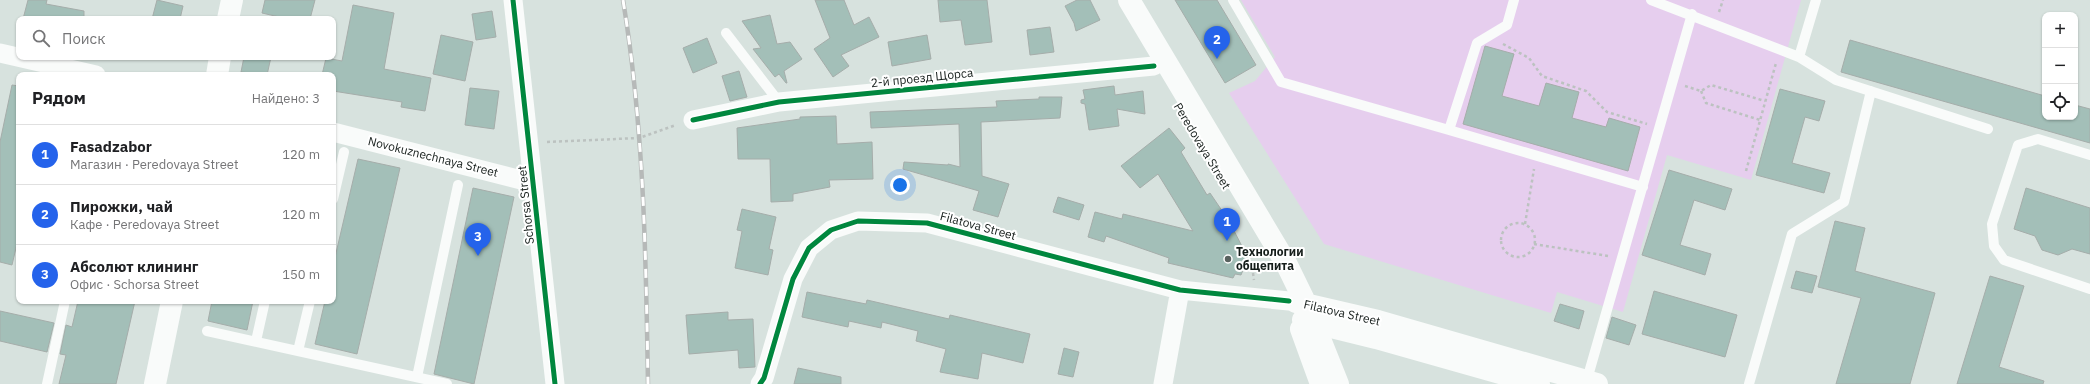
<!DOCTYPE html>
<html lang="ru">
<head>
<meta charset="utf-8">
<style>
	body { margin:0; font-family:"IBM Plex Sans",sans-serif; background:#f2f2f2; color:#202124 }
	.controls { position:absolute; right:12px; top:12px; display:grid; overflow:hidden; border-radius:8px; box-shadow:0 1px 3px #0004 }
	.controls button { width:36px; height:36px; display:grid; place-items:center; padding:0; border:0; border-bottom:1px solid #e0e0e0; background:#fff; color:#202124; font:20px sans-serif }
	.you { position:absolute; left:900px; top:185px; width:14px; height:14px; margin:-10px; border:3px solid #fff; border-radius:50%; background:#1a73e8; box-shadow:0 0 0 6px #1a73e833 }
	.badge { display:grid; place-items:center; width:26px; height:26px; border-radius:50%; background:#2563eb; color:#fff; font-size:13px; font-weight:700 }
	.pin { position:absolute; translate:-50% -33px; filter:drop-shadow(0 1px 2px #0008) }
	.pin::after { content:''; position:absolute; top:21px; width:14px; height:12px; background:inherit; clip-path:polygon(0 0,100% 0,50% 100%) }
	.list { margin:0; padding:0; list-style:none }
	h2 { display:flex; justify-content:space-between; align-items:center; height:52px; margin:0; padding:0 16px; font-size:17px }
	h2 small { font-size:13px; font-weight:400; color:#757577 }
	.list li { display:grid; grid-template-columns:26px 1fr auto; gap:12px; align-items:center; box-sizing:border-box; height:60px; padding:0 16px; border-top:1px solid #e0e0e0 }
	.list b { display:block; font-size:15px; white-space:nowrap }
	.list p { margin:0; font-size:13px; white-space:nowrap; color:#757577 }
	.list em { font-size:13px; font-style:normal; color:#757577 }
	.icon { flex:none; width:22px; height:22px; fill:none; stroke:currentColor; stroke-width:2; stroke-linecap:round; stroke-linejoin:round }
	.map { position:relative; flex:none; width:2090px; height:384px; overflow:hidden }
	.search { position:absolute; background:#fff; box-shadow:0 1px 3px #0004; left:16px; top:16px; width:320px; height:44px; display:flex; align-items:center; gap:10px; box-sizing:border-box; padding:0 14px; border-radius:8px; color:#757577; font-size:15px }
	.panel { position:absolute; background:#fff; box-shadow:0 1px 3px #0004; left:16px; top:72px; width:320px; height:232px; border-radius:8px }
	.map>svg:first-child { display:block }
	.green { fill:#e6ceee }
	.building { fill:#a3bfb8; stroke:#a5adaa }
	.lines { fill:none; stroke-linecap:round; stroke-linejoin:round }
	.path { stroke:#bcc2c0; stroke-width:2.5; stroke-dasharray:3 3; stroke-linecap:butt }
	.service { stroke:#f9fbfa; stroke-width:10 }
	.minor { stroke:#f9fbfa; stroke-width:19 }
	.tertiary { stroke:#f9fbfa; stroke-width:22 }
	.secondary { stroke:#f9fbfa; stroke-width:22 }
	.rail-casing { stroke:#b6b9b8; stroke-width:4.5 }
	.rail { stroke:#fff; stroke-width:3; stroke-dasharray:9; stroke-linecap:butt }
	.cycleway-casing { stroke:#fff; stroke-width:8 }
	.cycleway { stroke:#00873e; stroke-width:5 }
	.poi-dot { fill:#59625f; stroke:#fff; stroke-width:1.5 }
	.labels { text-anchor:middle; stroke-width:4; stroke-linejoin:round; paint-order:stroke }
	.street-label { font-size:12px; fill:#151d1a; stroke:#fff }
	.poi-label { font-size:12px; font-weight:bold; fill:#151d1a; stroke:#fff; text-anchor:start }
</style>
</head>
<body>
<div class="map">
<svg width="2090" height="384" viewBox="0 0 2090 384">
	<rect width="100%" height="100%" fill="#d7e2de"/>
	<path class="green" d="M1241,0h560l-50,180 -84,-25 -44,157 -66,-20 -6,21 -227,-69 -95,-151 26,-12 20,-24z"/>
	<path class="building" d="M28,0h19l-1,4 38,7v8h-61z
		M157,0l26,6 -3,13h-28z
		M265,0h50l-5,19h-22l-26,-6z
		M815,0h29l10,25 15,-8 10,20 -38,18 8,11 -16,11 -19,-28 16,-11z
		M938,0h49l5,42 -27,3 -4,-25 -21,2z
		M1077,0h13l10,20 -24,11 -2,-8 -9,-17z
		M1175,0h42l39,65 -31,18z
		M353,5l41,8 -10,56 47,9 -6,33 -24,-4 1,-5 -69,-11v-16h-11l4,-17 16,3z
		M492,11l4,26 -20,3 -4,-26z
		M770,15l7,29 13,-2 12,17 -18,12 3,12h-1l-7,-9 -4,3 -22,-28 8,-1 -19,-27z
		M1050,27l4,25 -24,3 -3,-25z
		M441,35l32,7 -8,39 -32,-7z
		M927,35l4,24 -39,7 -4,-24z
		M707,38l10,25 -24,10 -10,-25z
		M1850,40l195,56v21h30v-12l15,4v34l-249,-71z
		M1485,46l29,8 -12,42 37,10 7,-23 33,9 -7,26 34,9 3,-9 31,9 -12,44 -165,-47z
		M244,57h27l-4,18 -26,-3z
		M739,71l8,26 -17,4 -8,-25z
		M12,85l7,1v149l-7,30 -12,-3v-120z
		M1114,86l1,9 28,-4 2,23 -28,-5 2,17 -30,4 -4,-26 -4,-1v-3l4,-1 -2,-9z
		M470,88l29,3 -5,38 -29,-4z
		M1780,89l45,12 -6,20 -14,-4 -13,46 38,10 -6,20 -68,-18z
		M1039,97h23l-2,21 -79,4 1,54 27,8 -11,33 -25,-7 6,-19 -76,-22 1,-7 44,3v-1l12,3 -1,-43 -88,4 -1,-16 127,-5 -1,-6 43,-2z
		M836,116l1,28 35,-2 1,37 -44,1 1,7 -37,7v7l-22,1 -1,-43h-32l-1,-31 63,-9v-2z
		M1169,128l16,20 -4,4 26,43 3,-2 19,28 19,37 -7,17 -6,-1 -2,4 -65,-15 1,-5 -63,-22 -2,6 -16,-5 7,-25 27,7 1,-5 70,17 -35,-57 -18,14 -19,-22z
		M358,159l42,9 -43,186 -42,-10 10,-43h8v-35z
		M1669,170l63,19 -7,21 -31,-10 -14,45 31,9 -6,21 -63,-20z
		M473,188l41,9 -40,187 -40,-10z
		M2026,188l64,20v46l-18,-5 -14,6 -16,-5 -7,-14 -21,-7z
		M1058,197l26,8 -5,15 -26,-8z
		M742,209l34,8 -7,32 4,1 -5,25 -33,-7 7,-37 -5,-1z
		M1835,221l30,7 -10,43 80,22 -25,91h-74l25,-86 -43,-11z
		M1796,271l21,5 -5,17 -21,-5z
		M1990,276l34,10 -25,81 45,14 -1,3h-86z
		M1654,291l83,24 -12,42 -83,-23z
		M807,292l59,12 1,-4 82,19 1,-4 80,19 -7,29 -41,-10 -4,26 -38,-7 6,-23 -30,-8 2,-10 -36,-9 -1,6 -32,-7 -1,6 -46,-10z
		M78,301h57l-19,83h-57l7,-29 -6,-1 6,-29 6,2z
		M212,301h41l-6,29 -39,-9z
		M1560,304l24,7 -5,18 -25,-8z
		M0,311l54,12 -7,29 -47,-11z
		M728,312v8l25,-1 2,48 -16,1 -1,-18 -49,4 -3,-39z
		M1612,317l24,8 -7,20 -23,-7z
		M1064,348l15,4 -6,25 -15,-3z
		M798,368l43,9v7h-47z"/>
	<g class="lines">
		<path class="path" d="M1719,12l4,-12
			M1503,44l26,14 13,18 44,15 21,21 40,12
			M1685,86l16,5 10,-6 54,16
			M1701,91l5,12 54,17
			M547,142l92,-4 37,-13
			M1746,171l30,-108
			M1501 240a17 17 0 1 1 34 0a17 17 0 1 1-34 0Z
			M1525,224l9,-55
			M1534,244l74,12
			M1253,273l1,7"/>
		<path class="service" d="M1233,0l48,82 168,48
			M1514,0l-7,25 -30,18 -28,87 194,57
			M1651,0l148,57 37,23 152,49
			M726,33l53,69
			M1799,57l17,-57
			M2090,155l-52,-16 -20,6 -26,79 2,22 10,14 86,29
			M333,199l11,-47
			M207,331l240,53
			M256,341l9,-40
			M298,351l12,-50
			M417,377l41,-192
			M1586,383l106,-369
			M47,384l18,-83
			M1749,384l43,-150 52,-32 27,-111"/>
		<path class="minor" d="M513,0l42,384
			M0,53l96,22
			M693,120l86,-18 375,-36
			M333,132l200,51
			M760,384l4,-6 29,-99 16,-31 22,-18 27,-9 69,2 253,67 109,11
			M1163,384l17,-94"/>
		<path class="tertiary" d="M228,19l4,-19
			M217,75l3,-18
			M155,384l17,-83"/>
		<path class="secondary" d="M1129,0l157,263 20,41 32,80
			M1296,302l82,19 219,63
			M1303,320l73,18 163,46
			M1301,329l20,55"/>
		<g class="rail-casing">
			<path id="rail" d="M623,0c21,127 23,256 25,384"/>
		</g>
		<use href="#rail" class="rail"/>
		<g class="cycleway-casing">
			<path id="cycleway" d="M513,0l42,384
				M693,120l86,-18 375,-36
				M760,384l4,-6 29,-99 16,-31 22,-18 27,-9 69,2 253,67 109,11"/>
		</g>
		<use href="#cycleway" class="cycleway"/>
	</g>
	<circle class="poi-dot" cx="1228" cy="259" r="4"/>
	<g class="labels">
		<g class="street-label">
			<text transform="translate(922 78) rotate(-6)" y="4">2-й проезд Щорса</text>
			<text transform="translate(1202 146) rotate(59)" y="4">Peredovaya Street</text>
			<text transform="translate(433 157) rotate(14)" y="4">Novokuznechnaya Street</text>
			<text transform="translate(526 205) rotate(-96)" y="4">Schorsa Street</text>
			<text transform="translate(978 226) rotate(15)" y="4">Filatova Street</text>
			<text transform="translate(1342 313) rotate(13)" y="4">Filatova Street</text>
		</g>
		<g class="poi-label">
			<text x="1236" y="256">Технологии<tspan x="1236" dy="14">общепита</tspan></text>
		</g>
	</g>
</svg>
<div class="controls">
<button>+</button>
<button>−</button>
<button><svg class="icon" aria-label="locate" viewBox="0 0 24 24"><circle cx="12" cy="12" r="6"/><path d="M12 2v4M12 18v4M2 12h4M18 12h4"/></svg></button>
</div>
<div class="you"></div>
<div class="pin badge" style="left:1227px;top:241px">1</div>
<div class="pin badge" style="left:1217px;top:59px">2</div>
<div class="pin badge" style="left:478px;top:256px">3</div>
<div class="search"><svg class="icon" aria-label="search" viewBox="0 0 24 24"><circle cx="10" cy="10" r="6"/><path d="M15 15l6 6"/></svg>Поиск</div>
<section class="panel">
<h2>Рядом<small>Найдено: 3</small></h2>
<ul class="list">
<li><span class="badge">1</span><div><b>Fasadzabor</b><p>Магазин · Peredovaya Street</p></div><em>120 m</em></li>
<li><span class="badge">2</span><div><b>Пирожки, чай</b><p>Кафе · Peredovaya Street</p></div><em>120 m</em></li>
<li><span class="badge">3</span><div><b>Абсолют клининг</b><p>Офис · Schorsa Street</p></div><em>150 m</em></li>
</ul>
</section>
</div>
</body>
</html>
